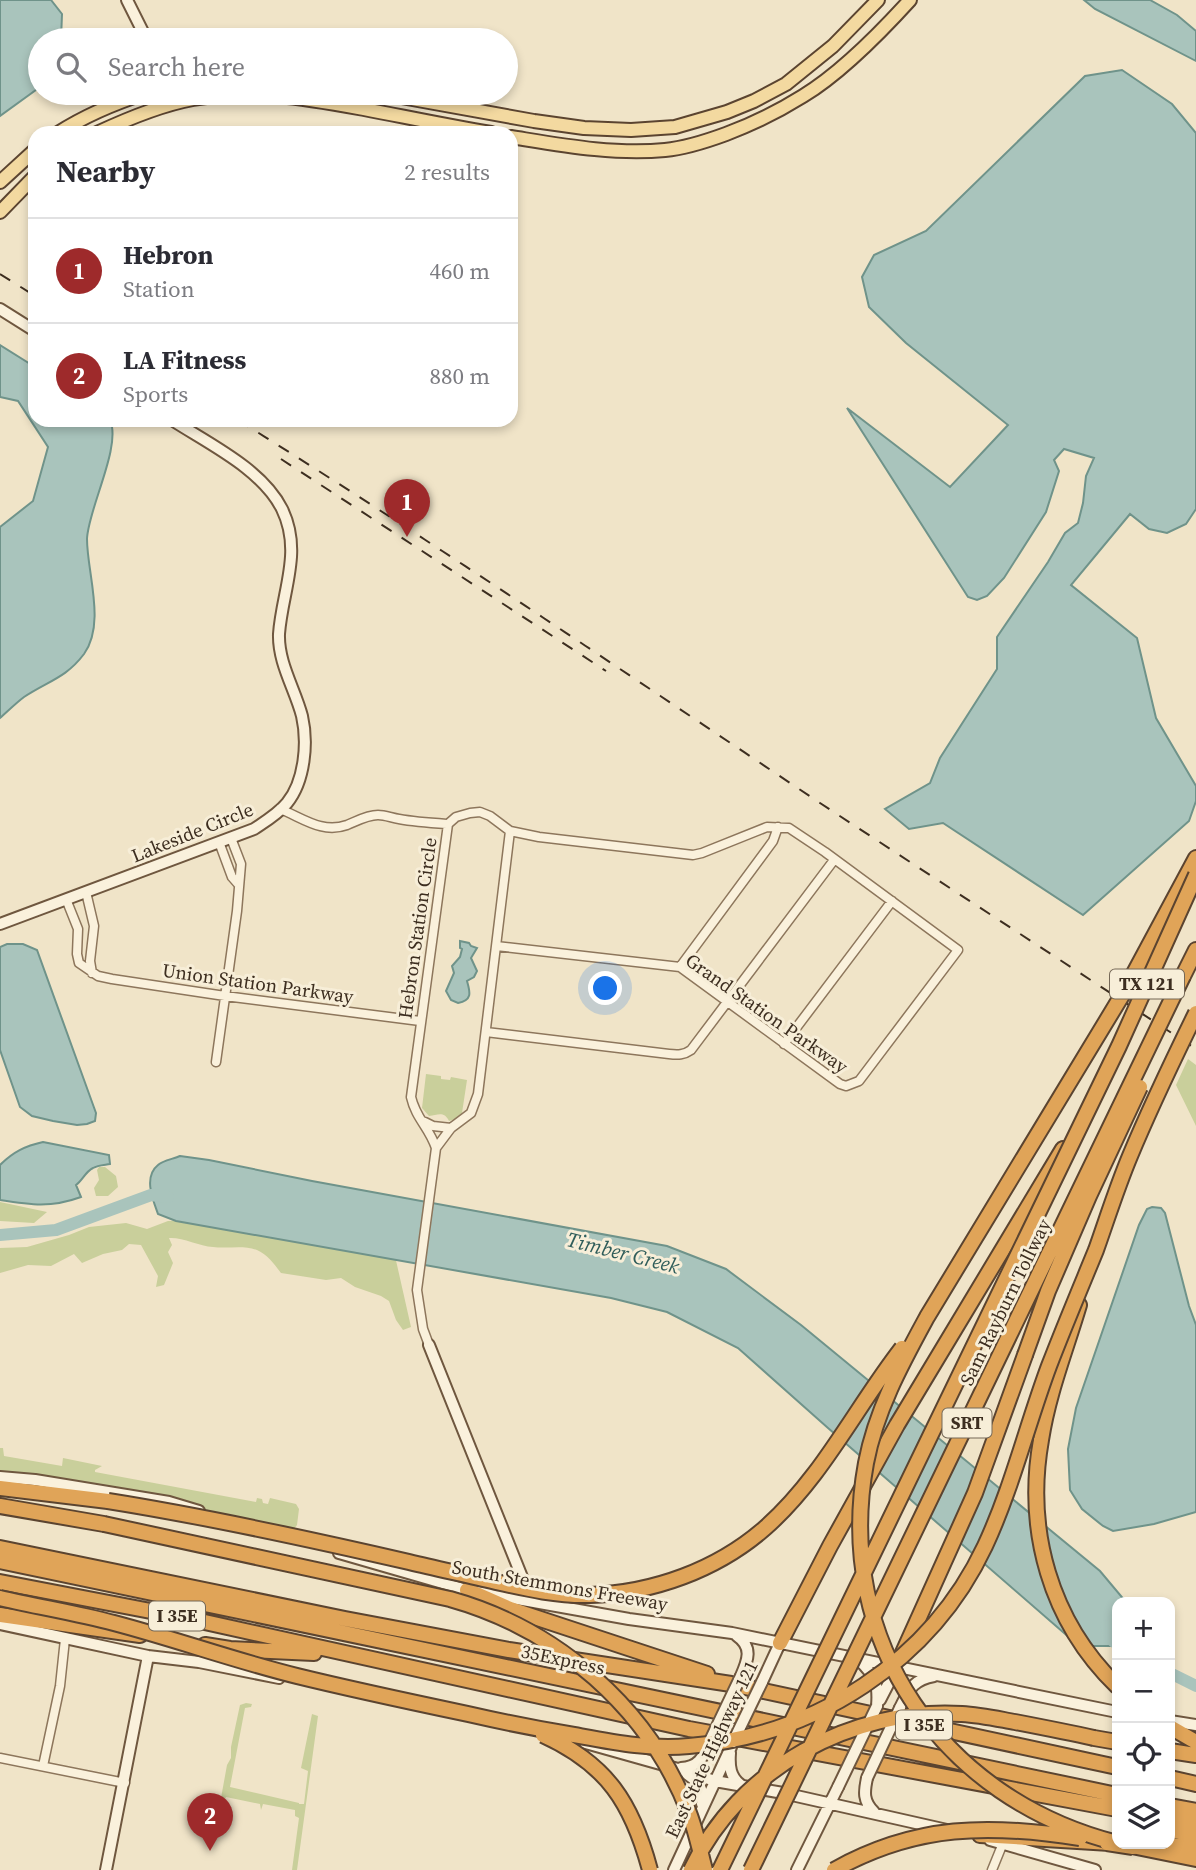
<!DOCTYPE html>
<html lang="en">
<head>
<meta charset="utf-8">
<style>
	body { margin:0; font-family:"Source Serif 4",serif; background:#f2f2f3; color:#2b2b33 }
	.controls { position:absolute; right:21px; bottom:21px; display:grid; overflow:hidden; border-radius:14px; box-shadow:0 4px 10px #0003 }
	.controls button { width:63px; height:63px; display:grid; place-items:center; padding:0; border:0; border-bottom:2px solid #e1e1e2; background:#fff; color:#2b2b33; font:35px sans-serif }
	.you { position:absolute; left:606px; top:989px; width:24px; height:24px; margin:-18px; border:5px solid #fff; border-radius:50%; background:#1a73e8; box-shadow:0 0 0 10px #1a73e833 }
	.badge { display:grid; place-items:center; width:46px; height:46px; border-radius:50%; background:#9e2a2b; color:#fff; font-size:23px; font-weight:700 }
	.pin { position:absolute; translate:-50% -58px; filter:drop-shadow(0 2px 4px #0008) }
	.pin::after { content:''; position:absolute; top:37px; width:24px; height:21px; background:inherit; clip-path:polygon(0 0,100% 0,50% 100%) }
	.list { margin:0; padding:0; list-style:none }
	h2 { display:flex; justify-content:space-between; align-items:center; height:91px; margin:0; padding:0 28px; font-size:30px }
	h2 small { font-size:23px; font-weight:400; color:#7c7c81 }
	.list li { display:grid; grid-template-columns:46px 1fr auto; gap:21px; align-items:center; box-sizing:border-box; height:105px; padding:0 28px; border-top:2px solid #e1e1e2 }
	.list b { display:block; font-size:26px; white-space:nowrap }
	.list p { margin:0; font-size:23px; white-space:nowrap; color:#7c7c81 }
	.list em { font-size:23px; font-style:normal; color:#7c7c81 }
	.icon { flex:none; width:38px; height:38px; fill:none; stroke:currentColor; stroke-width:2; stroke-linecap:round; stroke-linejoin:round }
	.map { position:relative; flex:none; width:1196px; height:1870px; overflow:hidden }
	.search { position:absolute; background:#fff; box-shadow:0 4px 10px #0003; left:28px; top:28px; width:490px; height:77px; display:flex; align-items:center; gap:18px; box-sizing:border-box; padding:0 24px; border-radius:38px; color:#7c7c81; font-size:26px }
	.panel { position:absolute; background:#fff; box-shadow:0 4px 10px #0003; left:28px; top:126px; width:490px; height:301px; border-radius:21px }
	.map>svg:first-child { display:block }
	.green { fill:#c9cf9b }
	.water { fill:#a9c4bc; stroke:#6f938a; stroke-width:2 }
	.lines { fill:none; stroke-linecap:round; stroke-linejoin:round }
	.river { stroke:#a9c4bc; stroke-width:12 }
	.street-casing { stroke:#8d765c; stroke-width:11 }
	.secondary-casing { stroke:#6f573f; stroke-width:14 }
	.primary-casing { stroke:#5b4430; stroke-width:16 }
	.highway-casing { stroke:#5b4430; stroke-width:18 }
	.street { stroke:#faf1dc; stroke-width:8 }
	.secondary { stroke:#faf1dc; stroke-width:10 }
	.primary { stroke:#f3d9a0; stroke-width:12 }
	.highway { stroke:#e0a458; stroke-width:14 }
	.rail { stroke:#3d2e20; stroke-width:2; stroke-dasharray:12 12; stroke-linecap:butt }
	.secondary-bridge-casing { stroke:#6f573f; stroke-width:14; stroke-linecap:butt }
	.highway-bridge-casing { stroke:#5b4430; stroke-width:18; stroke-linecap:butt }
	.secondary-bridge { stroke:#faf1dc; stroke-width:10 }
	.highway-bridge { stroke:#e0a458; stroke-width:14 }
	.labels { text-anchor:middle; stroke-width:6; stroke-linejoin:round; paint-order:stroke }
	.shield { fill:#f7eed8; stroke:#756857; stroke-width:2 }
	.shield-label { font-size:18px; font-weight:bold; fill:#3d2e20 }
	.street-label { font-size:19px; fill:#3d2e20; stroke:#f7eed8 }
	.water-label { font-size:21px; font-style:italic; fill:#2f5d5a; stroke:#f7eed8 }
</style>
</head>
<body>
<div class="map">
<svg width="1196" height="1870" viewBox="0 0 1196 1870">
	<rect width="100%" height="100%" fill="#f0e4c8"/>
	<path class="green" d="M1188,1059l8,6v61l-20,-41z
		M426,1074l15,2v3l9,1 1,-3 16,3 -5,33 -7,6 -6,2c-5,-10 -11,-6 -20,-5l-7,-8z
		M99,1167h6l11,9 2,11 -10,9h-12l-2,-8 5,-8 -2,-10z
		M0,1202l47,10 -13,11 -34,-2z
		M191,1220l204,36 16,71 -8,3 -7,-10 -7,-19 -8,-5 -26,-9 -14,-9 -15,2 -45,-7c-7,-9 -13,-18 -24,-23 -13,-5 -30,-1 -44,-3 -14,-1 -31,-10 -44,-9l3,7 -4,7 5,11 -9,22 -8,2 2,-11 -17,-31 -12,-1 -7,6 -19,4 -21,9 -8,-9 -23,12 -23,-1 -28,8v-25l27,-1 42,-12 20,-8 37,-4 21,6 21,-8z
		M0,1448h3l1,8 58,10 1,-8 39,8 -7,4v2l161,30 1,-4 5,1 1,4 5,1 2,-6 26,6 3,5 -2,16 -3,4 -11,2 -112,-30 -171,-28z
		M246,1703l6,1 -1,3 -6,1 -15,79 69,16v1h5l4,-33 -7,-3 11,-54 6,2 -21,154h-5l7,-52 -4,-2v-6l-32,-6 -2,6 -1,-6 -34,-7 -3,6 -2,-5 6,-33 4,-7v-11l9,-42z"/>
	<path class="water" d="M0,0h51l11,14 -1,26h-21v47l-40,29z
		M1084,0h66l27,15 19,16v30l-101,-52z
		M1122,70l50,34 24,29v376l-10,15 -19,9 -18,-4 -19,-15 -59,71 66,53 19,80 40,68v15l-7,20 -106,94 -140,-92 -34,6 -24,-20 45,-26 10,-25 57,-89v-32l51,-75 17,-29 13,-10 5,-20 3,-27 8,-18 -30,-9 -10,11 5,11 -13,41 -42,66 -17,18 -10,4 -9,-3 -121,-189 103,79 58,-62 -102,-82 -37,-36 -7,-30 12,-22 52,-24 159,-155z
		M0,345l35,22v53h75c12,26 -22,89 -23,119 0,34 19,84 -3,115 -18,24 -36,27 -60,43 -8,6 -16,14 -24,21v-191l33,-26 15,-54 -30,-46 -18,-4z
		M460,941l9,2 2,3 6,2 -6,10 6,13 -3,6 -7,4c3,11 6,19 -9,22l-7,-3 -5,-9 8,-18 -2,-7 8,-9 2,-8 -2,-1z
		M7,944h16l14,6 59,163 -1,8 -8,3 -10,1 -24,-4 -21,-5 -12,-9 -20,-57v-103z
		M43,1142l66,13 1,9c-5,1 -12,1 -17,4 -8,4 -10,12 -17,17l5,12c-30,11 -50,8 -81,3v-35c13,-13 25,-19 43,-23z
		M180,1156l29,4 103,21 355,65 59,23 75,56 299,246 26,31h-9v31l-7,13h-31l-251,-218 -90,-80 -71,-36 -56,-14 -435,-77 -18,-7c-5,-14 -15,-37 0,-49 5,-5 16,-6 22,-9z
		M1152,1207l9,1 4,5 24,93 7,19v187l-42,12 -41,7 -10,-5 -21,-17 -12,-19 -2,-41 8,-41 63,-183 8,-16z"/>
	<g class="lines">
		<path class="river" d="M0,1235l56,-5 95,-35 17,2
			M1106,1626l7,15 4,3
			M1170,1673l26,13"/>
		<g class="street-casing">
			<path id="street" d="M280,809c23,9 42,25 67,16 10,-4 20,-10 31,-10 7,0 14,3 21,4 16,3 33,4 49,5
				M219,842l13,35 7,8
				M86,892l8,34 -4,35 2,12
				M66,899l12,30 -1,25 2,9 19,13 14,3 113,17 195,25
				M680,967l93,-126 5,-14
				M486,1032l183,22c9,1 15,1 22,-4l143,-190
				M784,1044l108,-143
				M216,1062l21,-151 4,-47 -10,-26
				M425,1122l8,4 18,2
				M436,1148l15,-20 20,-15 7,-19 32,-263
				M429,1345l-6,-16 -6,-39 19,-142c-7,-21 -20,-29 -25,-51l37,-273 8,-7 14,-4 10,-1 10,4 20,15 29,6 154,18 9,-2 65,-26 22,1 36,24 133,98 -99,131 -13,5 -6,-2 -160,-117 -184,-21
				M0,1758l125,25
				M43,1766l17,-80 5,-47
				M992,1870l11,-27"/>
		</g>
		<g class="secondary-casing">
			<path id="secondary" d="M127,0l20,40
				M166,93l3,11
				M0,309l35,22
				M0,924l254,-95c12,-8 24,-15 33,-26 18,-22 21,-61 15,-87 -7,-27 -24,-53 -23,-82 3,-43 24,-82 3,-125 -20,-40 -73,-65 -110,-89
				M429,1345l99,247
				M0,1477l35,3 134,22 30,9
				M339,1553l128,37 162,29 103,14 385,79
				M0,1624l148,32 51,6 80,16
				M737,1636c16,11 11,24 4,40
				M859,1660c16,16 20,23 18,46
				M762,1682l18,-39
				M880,1700l17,-33
				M900,1708c9,-18 12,-28 34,-32
				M1170,1721l26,4
				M582,1742l96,27 37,12 68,12 164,37
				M730,1753c-1,13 0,24 11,32
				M681,1768c18,-1 22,-11 28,-25
				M687,1774c11,7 18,16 15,30
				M867,1778c-3,14 -4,23 7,34
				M990,1840l105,30
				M106,1870l42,-214
				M674,1870l57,-123
				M797,1870l41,-83"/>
		</g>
		<g class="primary-casing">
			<path id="primary" d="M379,93l155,28 50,7 47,2 44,-3 52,-15 27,-11 32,-17 47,-38 45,-46
				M58,133c28,-18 57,-30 88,-40
				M97,133c30,-14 63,-28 96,-34 62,-10 110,-1 171,10 42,8 84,17 127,24
				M511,137c50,8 103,18 154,13 21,-2 42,-9 61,-16 27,-10 53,-23 77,-38 38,-23 77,-63 107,-96
				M0,182l35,-32
				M0,212l35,-36"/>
		</g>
		<g class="highway-casing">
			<path id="highway" d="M1183,976l13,-26
				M1124,992l72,-134
				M1079,1305c-13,44 -31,89 -38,135 -16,90 9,181 76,246
				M0,1488l108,13
				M0,1506l104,18
				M0,1548l345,71 164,31 222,34 386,83
				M0,1561l1117,234
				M0,1582l182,35 507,112 428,80
				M467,1590l43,19 197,65
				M0,1615l140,20
				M780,1643l50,-97 67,-121 166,-276
				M205,1645l25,4 84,4
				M902,1655l73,-162 50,-138
				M1170,1727l26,15
				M1094,1738l23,4
				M1170,1751l26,4
				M1170,1778l26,6
				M1170,1806l26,5
				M1170,1819l26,5
				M1170,1830l26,4
				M980,1835l130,8
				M1122,1844l74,15
				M1158,1845l38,1"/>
		</g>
		<use href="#street" class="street"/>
		<use href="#secondary" class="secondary"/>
		<use href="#primary" class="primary"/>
		<use href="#highway" class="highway"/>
		<path class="rail" d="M0,274l35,22
			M238,420c197,123 389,254 582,383 125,82 251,164 376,246
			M281,459l325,212"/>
		<g class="secondary-bridge-casing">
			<path id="secondary-bridge" d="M733,1742l29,-60
				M709,1743l32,-67
				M867,1778l33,-70
				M838,1787l39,-81"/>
		</g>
		<g class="highway-bridge-casing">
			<path id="highway-bridge" d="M1025,1355l23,-64 41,-95 51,-109
				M108,1501c101,16 201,38 301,61 29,7 58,13 87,20 31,7 63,14 94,13 63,-2 127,-25 175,-67 57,-50 91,-121 137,-180
				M104,1524l346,75c107,30 199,109 239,214 7,18 11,38 16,57
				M0,1598c38,9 76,15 114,25 61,16 122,38 183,53 57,14 114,26 171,38 35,8 70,15 106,21 38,7 77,15 115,11 126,-10 242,-85 296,-200 27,-58 42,-121 64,-180 15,-39 31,-77 47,-116 11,-31 21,-63 34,-94 20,-48 43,-96 66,-143
				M543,1735c64,29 89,68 107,135
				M1107,1843l26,4
				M1117,1843c-174,-44 -284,-201 -251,-380 10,-53 36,-100 61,-146l197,-325
				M691,1870c47,-101 161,-163 271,-156 18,1 36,5 53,8 26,5 52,10 79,16
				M720,1870l399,-824 77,-171
				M751,1870l432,-894
				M834,1870c82,-46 156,-46 246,-32"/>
		</g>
		<use href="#secondary-bridge" class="secondary-bridge"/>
		<use href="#highway-bridge" class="highway-bridge"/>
	</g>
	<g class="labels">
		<g class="shield">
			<rect x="1110" y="969.5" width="74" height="29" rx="5"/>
			<rect x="942.5" y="1408.5" width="49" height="29" rx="5"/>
			<rect x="149" y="1601.5" width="56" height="29" rx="5"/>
			<rect x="896" y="1710.5" width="56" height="29" rx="5"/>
		</g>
		<g class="shield-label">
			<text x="1147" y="990">TX 121</text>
			<text x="967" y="1429">SRT</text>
			<text x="177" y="1622">I 35E</text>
			<text x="924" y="1731">I 35E</text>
		</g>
		<g class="street-label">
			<text transform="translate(192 832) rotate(-22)" y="7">Lakeside Circle</text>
			<text transform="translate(417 928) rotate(-82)" y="7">Hebron Station Circle</text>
			<text transform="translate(258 983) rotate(8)" y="7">Union Station Parkway</text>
			<text transform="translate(767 1013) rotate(35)" y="7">Grand Station Parkway</text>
			<text transform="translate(1005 1302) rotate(-64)" y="7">Sam Rayburn Tollway</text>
			<text transform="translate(560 1585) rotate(10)" y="7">South Stemmons Freeway</text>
			<text transform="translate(563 1659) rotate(12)" y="7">35Express</text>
			<text transform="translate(711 1749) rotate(-65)" y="7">East State Highway 121</text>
		</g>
		<g class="water-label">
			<text transform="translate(623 1253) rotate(14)" y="7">Timber Creek</text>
		</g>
	</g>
</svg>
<div class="controls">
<button>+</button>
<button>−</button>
<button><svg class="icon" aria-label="locate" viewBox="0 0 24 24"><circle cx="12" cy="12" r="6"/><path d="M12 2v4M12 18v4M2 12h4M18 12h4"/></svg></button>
<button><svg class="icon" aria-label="layers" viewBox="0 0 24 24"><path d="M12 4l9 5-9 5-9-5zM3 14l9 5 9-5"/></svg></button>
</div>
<div class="you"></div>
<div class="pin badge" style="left:407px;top:537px">1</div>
<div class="pin badge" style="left:210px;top:1851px">2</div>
<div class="search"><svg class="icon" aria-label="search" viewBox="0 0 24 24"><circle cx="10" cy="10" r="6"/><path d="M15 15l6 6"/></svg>Search here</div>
<section class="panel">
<h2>Nearby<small>2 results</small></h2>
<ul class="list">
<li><span class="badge">1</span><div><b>Hebron</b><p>Station</p></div><em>460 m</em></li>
<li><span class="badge">2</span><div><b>LA Fitness</b><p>Sports</p></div><em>880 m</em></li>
</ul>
</section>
</div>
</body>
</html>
